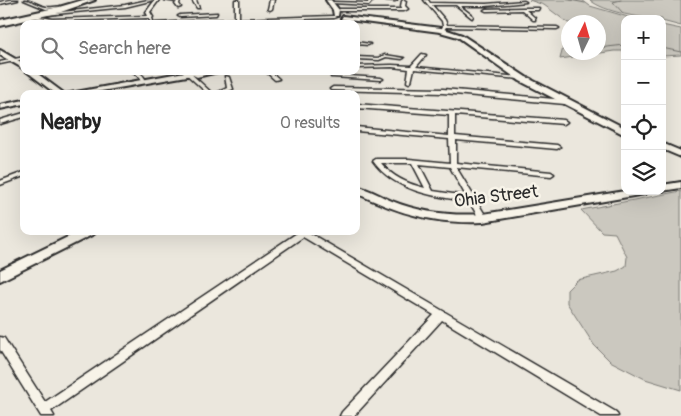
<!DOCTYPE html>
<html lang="en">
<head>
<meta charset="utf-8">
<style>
	body { margin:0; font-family:Pangolin,sans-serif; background:#f6f6f6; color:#222 }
	.controls { position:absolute; right:15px; top:15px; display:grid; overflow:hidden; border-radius:10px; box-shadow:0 5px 20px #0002 }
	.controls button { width:45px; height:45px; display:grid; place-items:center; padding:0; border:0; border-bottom:1px solid #e0e0e0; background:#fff; color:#222; font:25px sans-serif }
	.compass { position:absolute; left:561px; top:15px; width:45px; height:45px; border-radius:50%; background:#fff; box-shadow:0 5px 20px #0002; rotate:5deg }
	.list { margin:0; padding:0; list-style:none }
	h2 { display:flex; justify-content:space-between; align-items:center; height:65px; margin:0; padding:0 20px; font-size:21px }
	h2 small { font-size:16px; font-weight:400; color:#767676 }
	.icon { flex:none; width:28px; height:28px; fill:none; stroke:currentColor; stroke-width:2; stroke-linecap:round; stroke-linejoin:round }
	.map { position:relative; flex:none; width:681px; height:416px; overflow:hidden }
	.search { position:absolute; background:#fff; box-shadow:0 5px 20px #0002; left:20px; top:20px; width:340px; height:55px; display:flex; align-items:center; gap:12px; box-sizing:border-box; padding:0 18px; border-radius:10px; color:#767676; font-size:19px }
	.panel { position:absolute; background:#fff; box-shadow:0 5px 20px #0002; left:20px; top:90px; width:340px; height:145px; border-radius:10px }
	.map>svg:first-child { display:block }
	.green { fill:#cbc8bf; stroke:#7b7a75 }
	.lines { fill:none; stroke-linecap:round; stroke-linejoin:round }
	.stream { stroke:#72716c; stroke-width:1 }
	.street-casing { stroke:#2b2b2b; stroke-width:3 }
	.secondary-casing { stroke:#2b2b2b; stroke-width:4 }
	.primary-casing { stroke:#2b2b2b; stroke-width:4 }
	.highway-casing { stroke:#2b2b2b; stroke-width:4 }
	.street { fill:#f7f3e8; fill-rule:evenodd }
	.secondary { fill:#f7f3e8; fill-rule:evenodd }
	.primary { fill:#f7f3e8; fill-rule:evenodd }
	.highway { fill:#f7f3e8; fill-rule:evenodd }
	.labels { text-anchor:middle; stroke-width:5; stroke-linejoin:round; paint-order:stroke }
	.street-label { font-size:18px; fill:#2b2b2b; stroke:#f7f3e8 }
</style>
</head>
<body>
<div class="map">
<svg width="681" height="416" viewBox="0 0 681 416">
	<rect width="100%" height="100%" fill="#ebe7dd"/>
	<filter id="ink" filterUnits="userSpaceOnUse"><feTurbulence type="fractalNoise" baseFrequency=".02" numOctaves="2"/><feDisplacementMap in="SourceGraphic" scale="10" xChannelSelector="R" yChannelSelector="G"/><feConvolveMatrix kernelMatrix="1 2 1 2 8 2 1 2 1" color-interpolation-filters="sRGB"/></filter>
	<g filter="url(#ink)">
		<path class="green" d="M529,0h53l8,6 45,13h-10v32h-11l-54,8 5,-19h3v12h30v-30l-30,1 -24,-18z
			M590,0h91v26l-19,-5v-2c-17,0 -59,-7 -72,-19z
			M662,25l19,4v26l-19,1z
			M681,191v199l-36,-11 -35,-18 -16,-16 -27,-42v-13l10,-10 40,-9 9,-5 1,-9 -12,-24 -13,-1 -21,-22z"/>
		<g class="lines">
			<path class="stream" d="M570,0l15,3
				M621,0l-8,2 10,11
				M598,48l27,-3
				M662,48l19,4"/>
			<g class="street-casing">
				<path id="street" d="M11,0h7l-18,4v-2z
					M24,0c9,0 14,6 22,7 5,1 10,-1 14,0l-14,2z
					M148,0h6l-29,7 -79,8 -2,-1 81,-9z
					M155,0h4l-9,12 3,5 -1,1 1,3 -2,1 -3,-4 -95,3 -21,-4 2,-1 19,3 95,-3 -2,-4z
					M164,0h16l-1,4 2,3 -3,1 -3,-4 2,-2z
					M192,0h4l3,8h-2z
					M235,0h4v19l95,-3 2,1 -2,1 -95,3v3h-4v-2l-99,2 99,-5z
					M270,0h4l-2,9 -2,1 -2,-1z
					M369,0h4l-4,5 -37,-2 2,-1 34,1z
					M386,0h11l-2,1z
					M404,0l2,1 -1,5 3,3 -4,2h-64l-2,-1 2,-1h63l-2,-3 1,-5z
					M424,0h4l2,3 56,1 38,-3 2,1 -40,4h-26l13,10 -1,2 -16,-13h-24l13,15 2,5 110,2 2,1 -2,1 -111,-2 -3,4 -2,-1 2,-4 -1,-5z
					M523,8h16l-1,2h-12l9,8v2h-2l-11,-10 -36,1 -2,-1 2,-1z
					M217,13l-1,2 -36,2 -2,-1 2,-1z
					M356,42l14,2 -2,1 -12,-1z
					M422,54l4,1 -10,12 114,11 2,1 -2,1 -116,-11 -3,13 -2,1 -2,-1 2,-13 -17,-2 -36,1v-2l36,-1 19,1z
					M385,55l19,3 -2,1 -16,-2 -7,3 -23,-1v-2l22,1z
					M24,57v2l-24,5v-2z
					M132,71c7,0 11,3 14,10v1h-4l-2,-4z
					M183,71h5l25,23h-5z
					M265,71h5l9,8 -4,1z
					M331,75l50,3 2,1 -2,1 -48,-3h-2z
					M225,76l4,1 4,12 -11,5h-8l13,-6z
					M333,87l110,2 122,11 3,2 -3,2 -122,-11 -112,-3 -1,-1z
					M356,104l208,16 3,2 -3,2 -109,-9v21l102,9 3,2 -3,2 -101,-9v23l95,9 3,2 -3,2 -95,-9 31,51 -4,2h-3l-11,-19c-34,-4 -75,-10 -96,-40l3,-2h33l41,4 -1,-24 -93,-8v-4l93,9v-21l-93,-7zM381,163h31l13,25c-17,-4 -33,-11 -44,-25zM419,164l31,3 16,29 -33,-5z
					M24,113v4l-24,7v-4z
					M24,172v4l-24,9v-4z
					M296,231h10l310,181 2,4h-17l-159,-96 -88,96h-14l2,-4 92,-97 -131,-78 -252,174 3,5h-13l-41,-66v-13l4,1 41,64 252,-169z"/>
			</g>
			<g class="secondary-casing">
				<path id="secondary" d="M326,0h5l8,10 -1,6h-4l-1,-6z
					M343,16l98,12 21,7 64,42 99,51v7l-105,-54 -62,-44 -18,-5 -99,-13z
					M0,50l24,14v5l-24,-14z
					M26,71h8l31,23h-9z
					M190,71h32l-25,6 -4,-2 -109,19h-19z
					M24,100v4l-24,5v-4z
					M662,143l19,8v6l-19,-8z
					M681,182v6l-19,3v-6z
					M356,186c13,3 24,10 36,15 30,12 59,15 91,13l142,-23h25l-5,3 -162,28c-49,2 -83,-8 -127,-29z
					M80,231h16l-2,3 -94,47v-11z"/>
			</g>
			<g class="primary-casing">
				<path id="primary" d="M87,0h8l-34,12 -61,14v-4l58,-12z"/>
			</g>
			<g class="highway-casing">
				<path id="highway" d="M83,0h9l-30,10 -62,14v-4l59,-13z"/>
			</g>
			<use href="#street" class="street"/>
			<use href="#secondary" class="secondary"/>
			<use href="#primary" class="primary"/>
			<use href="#highway" class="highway"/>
		</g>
	</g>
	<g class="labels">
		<g class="street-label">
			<text transform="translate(496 196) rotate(-7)" y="6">Ohia Street</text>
		</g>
	</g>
</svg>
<div class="controls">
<button>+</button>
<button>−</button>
<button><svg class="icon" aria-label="locate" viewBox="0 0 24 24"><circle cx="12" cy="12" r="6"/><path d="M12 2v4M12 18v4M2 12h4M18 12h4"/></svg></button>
<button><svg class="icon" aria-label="layers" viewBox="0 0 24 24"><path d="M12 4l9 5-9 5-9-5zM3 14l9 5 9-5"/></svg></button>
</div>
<svg class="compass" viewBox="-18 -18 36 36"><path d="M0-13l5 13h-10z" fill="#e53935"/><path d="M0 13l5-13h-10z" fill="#767676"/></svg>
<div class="search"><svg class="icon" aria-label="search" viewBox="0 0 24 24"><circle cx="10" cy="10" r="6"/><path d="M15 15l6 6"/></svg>Search here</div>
<section class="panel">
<h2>Nearby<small>0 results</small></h2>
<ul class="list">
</ul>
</section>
</div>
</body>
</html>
